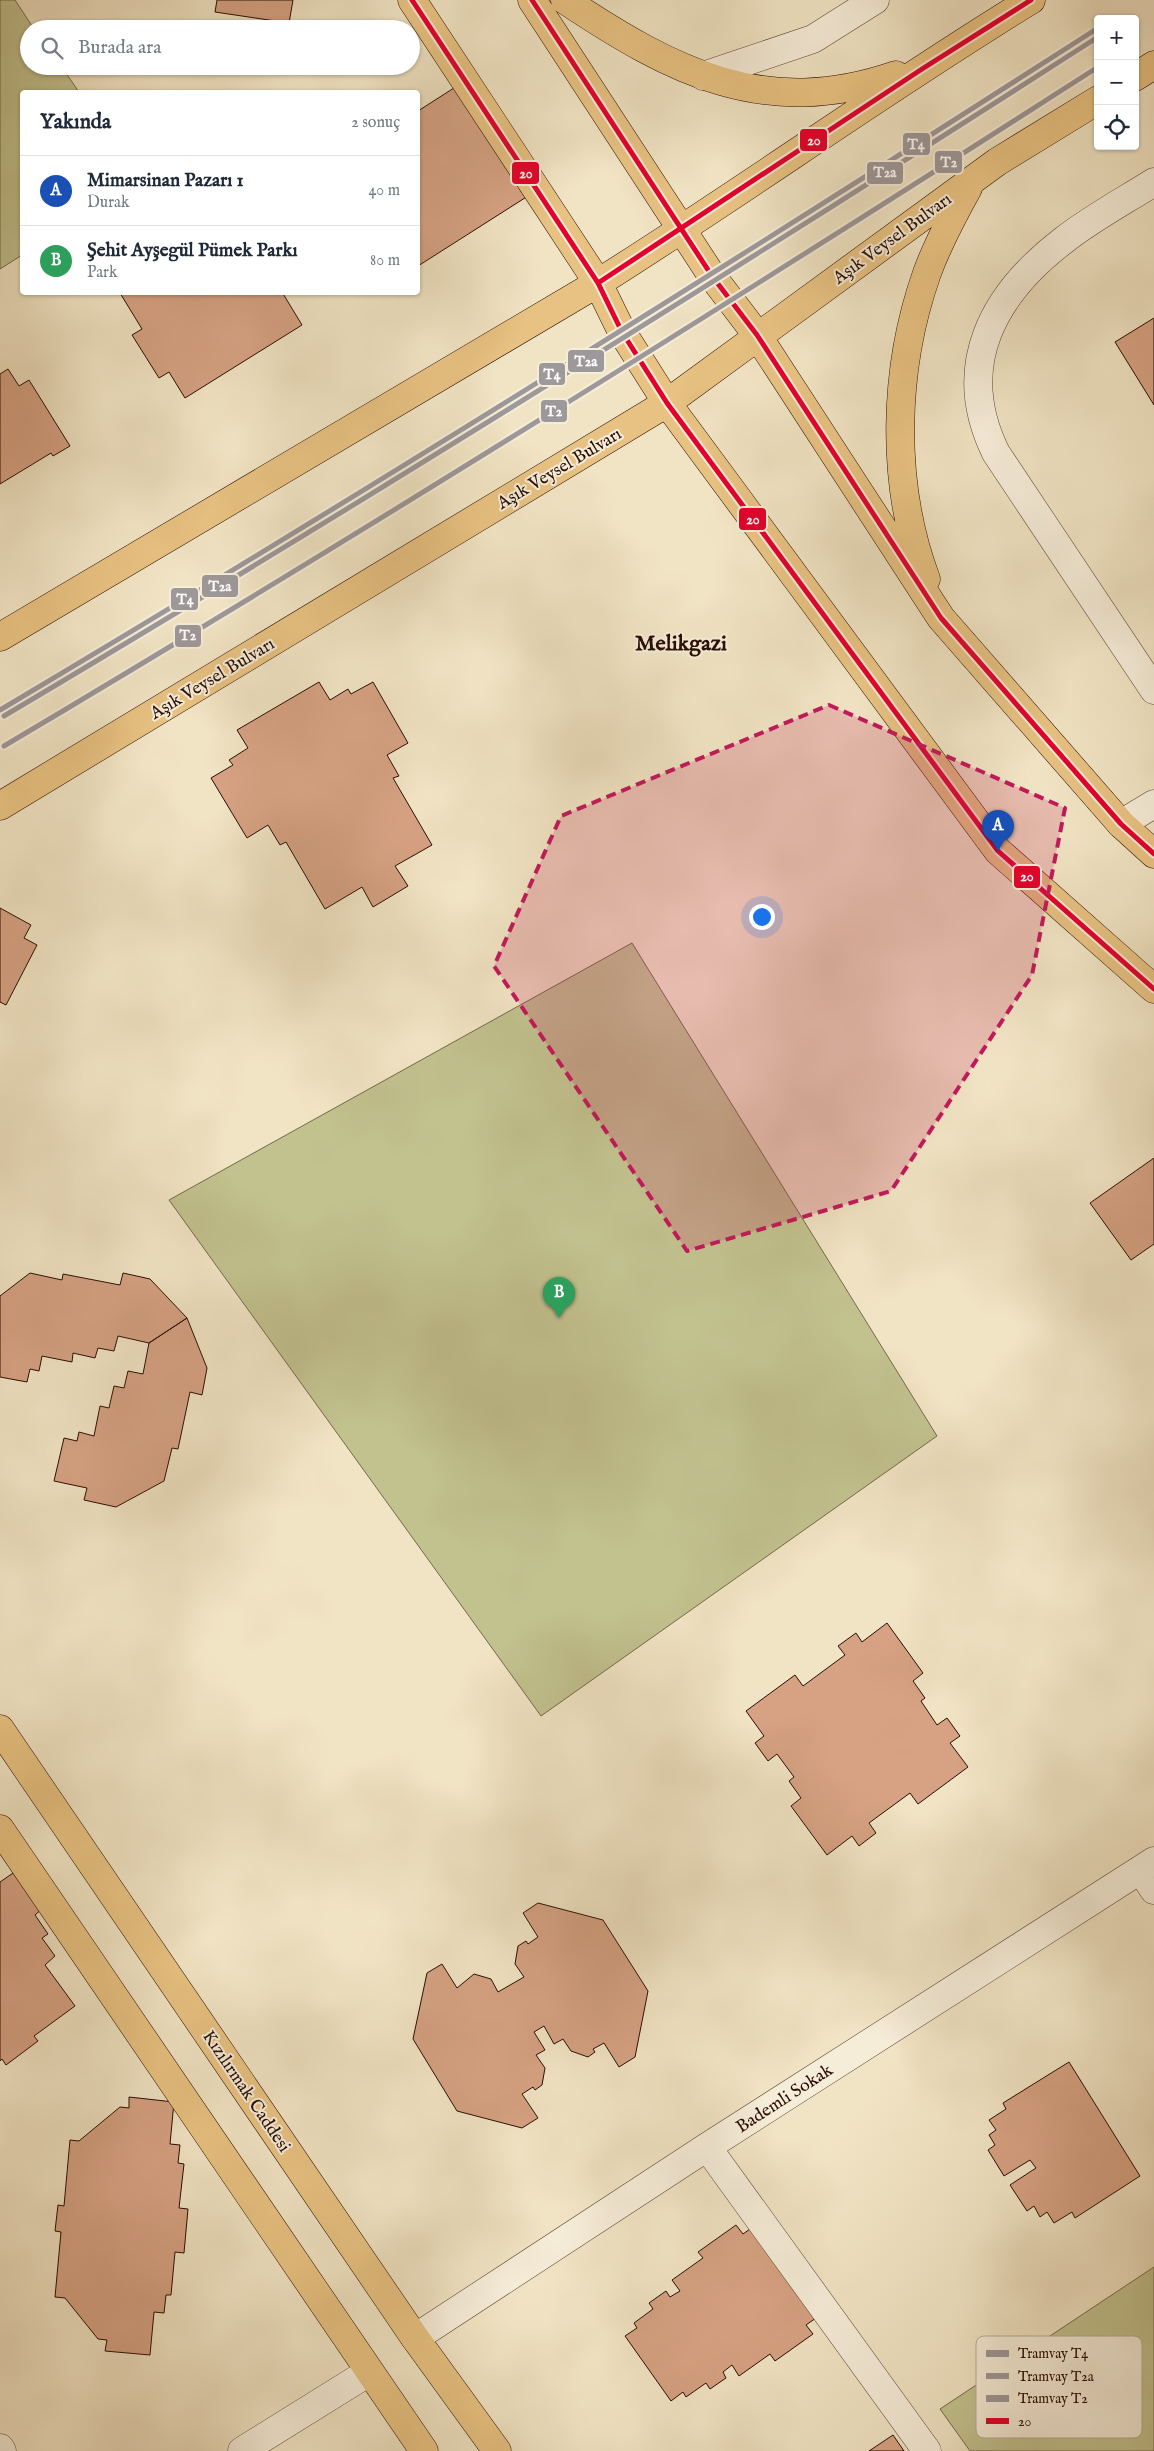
<!DOCTYPE html>
<html lang="tr">
<head>
<meta charset="utf-8">
<style>
	body { margin:0; font-family:"IM FELL English",serif; background:#f2f2f3; color:#1f2937 }
	.controls { position:absolute; right:15px; top:15px; display:grid; overflow:hidden; border-radius:5px; box-shadow:0 1px 4px #0004 }
	.controls button { width:45px; height:45px; display:grid; place-items:center; padding:0; border:0; border-bottom:1px solid #e0e1e3; background:#fff; color:#1f2937; font:25px sans-serif }
	.you { position:absolute; left:761px; top:916px; width:18px; height:18px; margin:-12px; border:4px solid #fff; border-radius:50%; background:#1a73e8; box-shadow:0 0 0 8px #1a73e833 }
	.badge { display:grid; place-items:center; width:32px; height:32px; border-radius:50%; background:#8f2418; color:#fff; font-size:16px; font-weight:700 }
	.pin { position:absolute; translate:-50% -41px; filter:drop-shadow(0 1px 2px #0008) }
	.pin::after { content:''; position:absolute; top:26px; width:18px; height:15px; background:inherit; clip-path:polygon(0 0,100% 0,50% 100%) }
	.list { margin:0; padding:0; list-style:none }
	h2 { display:flex; justify-content:space-between; align-items:center; height:65px; margin:0; padding:0 20px; font-size:21px }
	h2 small { font-size:16px; font-weight:400; color:#747a83 }
	.list li { display:grid; grid-template-columns:32px 1fr auto; gap:15px; align-items:center; box-sizing:border-box; height:70px; padding:0 20px; border-top:1px solid #e0e1e3 }
	.list b { display:block; font-size:19px; white-space:nowrap }
	.list p { margin:0; font-size:16px; white-space:nowrap; color:#747a83 }
	.list em { font-size:16px; font-style:normal; color:#747a83 }
	.icon { flex:none; width:28px; height:28px; fill:none; stroke:currentColor; stroke-width:2; stroke-linecap:round; stroke-linejoin:round }
	.map { position:relative; flex:none; width:1154px; height:2451px; overflow:hidden }
	.search { position:absolute; background:#fff; box-shadow:0 1px 4px #0004; left:20px; top:20px; width:400px; height:55px; display:flex; align-items:center; gap:12px; box-sizing:border-box; padding:0 18px; border-radius:28px; color:#747a83; font-size:19px }
	.panel { position:absolute; background:#fff; box-shadow:0 1px 4px #0004; left:20px; top:90px; width:400px; height:205px; border-radius:5px }
	.map>svg:first-child { display:block }
	.green { fill:#c2c28f; stroke:#75684a }
	.building { fill:#d6a283; stroke:#280d04 }
	.lines { fill:none; stroke-linecap:round; stroke-linejoin:round }
	.street-casing { stroke:#5a4334; stroke-width:29 }
	.primary-casing { stroke:#280d04; stroke-width:29 }
	.street { stroke:#f6edd9; stroke-width:28 }
	.primary { stroke:#e8c282; stroke-width:28 }
	.bus-1-casing { stroke:#f6edd9; stroke-width:9 }
	.bus-1 { stroke:#e4002b; stroke-width:5 }
	.tram-1-casing { stroke:#f6edd9; stroke-width:9 }
	.tram-2-casing { stroke:#f6edd9; stroke-width:9 }
	.tram-3-casing { stroke:#f6edd9; stroke-width:9 }
	.tram-1 { stroke:#9d9899; stroke-width:5 }
	.tram-2 { stroke:#9d9899; stroke-width:5 }
	.tram-3 { stroke:#9d9899; stroke-width:5 }
	.marked { fill:#c2185b; fill-opacity:0.2; stroke:#c2185b; stroke-width:4; stroke-dasharray:10 6; stroke-linejoin:round }
	.labels { text-anchor:middle; stroke-width:4; stroke-linejoin:round; paint-order:stroke }
	.street-label { font-size:18px; fill:#280d04; stroke:#f6edd9 }
	.district-label { font-size:22px; font-weight:bold; fill:#280d04; stroke:#f6edd9 }
	.key { fill:#f6edd9; stroke:#b8aa99; stroke-width:1 }
	.key-label { font-size:14px; fill:#280d04 }
	.line-badge { stroke:#f6edd9; stroke-width:2 }
	.badge-label { font-size:14px; text-anchor:middle; font-weight:bold; fill:#fff }
</style>
</head>
<body>
<div class="map">
<svg width="1154" height="2451" viewBox="0 0 1154 2451">
	<rect width="100%" height="100%" fill="#f1e4c4"/>
	<filter id="stains"><feTurbulence type="fractalNoise" baseFrequency=".004" numOctaves="4"/><feColorMatrix values="0 0 0 0 .2 0 0 0 0 .09 0 0 0 0 .02 0 0 0 .5 -.17"/></filter>
	<radialGradient id="worn" r=".72"><stop offset=".6" stop-color="#630" stop-opacity="0"/><stop offset="1" stop-color="#630" stop-opacity=".3"/></radialGradient>
	<path class="green" d="M0,0h15l19,29h-5v37h32l18,26h-57v163l-22,14z
		M632,943l305,493 -396,280 -372,-516z
		M1154,2267v184h-184l-30,-42z"/>
	<path class="building" d="M217,0h76l-4,23 -74,-11z
		M457,86l71,110 -110,70v-155z
		M282,292l20,33 -117,73 -16,-26 -10,6 -27,-43 10,-6 -22,-36z
		M1154,318v87l-39,-63z
		M8,369l11,17 10,-6 41,66 -17,10 -2,-3 -51,31v-110z
		M319,682l11,18 18,-11 3,5 22,-12 35,61 -21,12 12,21 -6,2 39,67 -37,21 13,20 -35,21 -11,-20 -37,22 -39,-67 -6,3 -12,-20 -21,13 -36,-60 22,-13 -4,-5 19,-12 -11,-18z
		M0,908l31,17 -7,13 13,7 -31,60 -6,-3z
		M1154,1158v86l-23,16 -41,-57z
		M30,1273l32,7 1,-6 57,11 3,-12 27,6 37,39 -38,25 -31,-7 -4,15 -16,-3 -3,10 -22,-5 -1,9 -30,-6 -3,15 -9,-2 -3,13 -27,-5v-81z
		M187,1318l20,50 -5,27 -12,-3 -12,57 -6,-1 -8,33 -48,26 -32,-7 3,-12 -33,-7 10,-43 13,3 2,-9 15,4 6,-30 9,2 5,-22 10,2 4,-17 15,3 6,-31z
		M887,1623l36,50 -10,8 12,17 -4,3 16,24 10,-7 13,18 -10,7 18,24 -50,37 -8,-11 -41,30 7,10 -17,13 -7,-10 -25,19 -36,-49 10,-8 -12,-17 5,-4 -17,-23 -9,7 -13,-18 9,-7 -18,-25 49,-36 8,11 42,-31 -7,-9 18,-13 6,9z
		M16,1871l27,37 -8,7 13,19 -6,4 13,18 -10,9 30,41 -41,30 4,5 -32,24 -4,-6 -2,2v-179z
		M538,1903l65,17 45,71 -13,66 -16,10 -15,-24 -11,6 2,3 -7,5 -17,-6 -8,-12 -9,5 -10,-18 -10,6 11,18 -9,5 9,13 -3,17 -7,5 -2,-3 -11,7 16,24 -16,10 -65,-17 -44,-72 14,-66 15,-9 15,24 17,-14 17,5 7,13 26,-15 -9,-13 3,-18 8,-5 2,3 10,-7 -15,-24z
		M1069,2062l71,114 -65,42 -3,-6 -18,11 -7,-11 -7,5 -6,-11 -7,5 -17,-26 26,-17 -6,-8 -26,16 -16,-26 7,-5 -6,-10 7,-5 -7,-10 17,-11 -3,-6z
		M129,2097l45,5 -4,42 10,1 -2,18 6,1 -5,44 9,1 -4,44 -9,-1 -4,43h-5l-2,18 -10,-1 -4,43 -45,-4 2,-11 -9,-1 -33,-41 -10,-1 6,-65 -6,-1 3,-26 6,1 6,-66 9,1 41,-34 9,1z
		M760,2222l63,91 -17,12 7,9 -38,27 -5,-7 -31,22 -7,-11 -9,7 3,6 -16,11 -4,-6 -20,14 -3,-5 -12,9 -46,-65 12,-8 -3,-5 19,-14 -4,-6 17,-12 4,6 10,-6 -8,-11 31,-22 -5,-6 38,-27 7,9z
		M893,2435l11,16h-35z"/>
	<g class="lines">
		<g class="street-casing">
			<path id="street" d="M703,76l110,-37 62,-39
				M1154,182c-30,19 -62,36 -90,58 -71,54 -111,126 -68,213l158,237
				M1121,824l33,-20
				M1141,1870l13,20
				M707,2147l220,304
				M415,2338l292,-191 447,-286
				M0,2448l2,3
				M242,2451l127,-79"/>
		</g>
		<g class="primary-casing">
			<path id="primary" d="M412,0l186,283 24,49 45,71 331,448 156,138
				M532,0l180,276 45,59 184,283 180,206 33,30
				M565,0c108,72 200,120 331,75
				M1135,77l19,-12
				M926,579c-36,-96 -33,-210 1,-306 11,-30 26,-58 41,-85
				M0,637l598,-354c146,-92 286,-193 433,-283
				M0,806l667,-403 330,-241 101,-62
				M0,1729l415,609 82,113
				M0,1829l424,622"/>
		</g>
		<use href="#street" class="street"/>
		<use href="#primary" class="primary"/>
		<g class="bus-1-casing">
			<path id="bus-1" d="M412,0l186,283 24,49 45,71 331,448 156,138
				M532,0l180,276 45,59 184,283 180,206 33,30
				M598,283l324,-214 109,-69"/>
		</g>
		<use href="#bus-1" class="bus-1"/>
		<g class="tram-1-casing">
			<path id="tram-1" d="M0,710c370,-220 735,-449 1098,-682"/>
		</g>
		<g class="tram-2-casing">
			<path id="tram-2" d="M4,716c369,-219 732,-447 1094,-679"/>
		</g>
		<g class="tram-3-casing">
			<path id="tram-3" d="M4,746c369,-219 732,-447 1094,-679"/>
		</g>
		<use href="#tram-1" class="tram-1"/>
		<use href="#tram-2" class="tram-2"/>
		<use href="#tram-3" class="tram-3"/>
	</g>
	<path class="marked" d="M829,705l236,103 -33,167 -141,216 -204,60 -193,-285 67,-150z"/>
	<g class="labels">
		<g class="street-label">
			<text transform="translate(892 238) rotate(-36)" y="6">Aşık Veysel Bulvarı</text>
			<text transform="translate(559 468) rotate(-31)" y="6">Aşık Veysel Bulvarı</text>
			<text transform="translate(212 678) rotate(-31)" y="6">Aşık Veysel Bulvarı</text>
			<text transform="translate(247 2091) rotate(56)" y="6">Kızılırmak Caddesi</text>
			<text transform="translate(784 2098) rotate(-33)" y="6">Bademli Sokak</text>
		</g>
		<g class="district-label">
			<text x="681" y="650">Melikgazi</text>
		</g>
	</g>
	<rect x="976" y="2336" width="166" height="102" rx="8" class="key"/>
	<rect x="986" y="2350" width="23" height="7" fill="#9d9899"/>
	<rect x="986" y="2373" width="23" height="6" fill="#9d9899"/>
	<rect x="986" y="2395" width="23" height="7" fill="#9d9899"/>
	<rect x="986" y="2418" width="23" height="6" fill="#e4002b"/>
	<g class="key-label">
		<text x="1018" y="2358">Tramvay T4</text>
		<text x="1018" y="2381">Tramvay T2a</text>
		<text x="1018" y="2403">Tramvay T2</text>
		<text x="1018" y="2426">20</text>
	</g>
	<g class="line-badge">
		<rect x="799" y="128" width="29" height="24" rx="5" fill="#e4002b"/>
		<rect x="902" y="132" width="29" height="24" rx="5" fill="#9d9899"/>
		<rect x="934" y="150" width="29" height="24" rx="5" fill="#9d9899"/>
		<rect x="866" y="161" width="38" height="24" rx="5" fill="#9d9899"/>
		<rect x="511" y="161" width="29" height="24" rx="5" fill="#e4002b"/>
		<rect x="567" y="349" width="38" height="24" rx="5" fill="#9d9899"/>
		<rect x="538" y="362" width="28" height="24" rx="5" fill="#9d9899"/>
		<rect x="540" y="399" width="28" height="24" rx="5" fill="#9d9899"/>
		<rect x="738" y="507" width="29" height="24" rx="5" fill="#e4002b"/>
		<rect x="201" y="574" width="38" height="24" rx="5" fill="#9d9899"/>
		<rect x="170" y="587" width="29" height="24" rx="5" fill="#9d9899"/>
		<rect x="174" y="624" width="28" height="24" rx="5" fill="#9d9899"/>
		<rect x="1013" y="865" width="28" height="24" rx="5" fill="#e4002b"/>
	</g>
	<g class="badge-label">
		<text x="814" y="145">20</text>
		<text x="916" y="149">T4</text>
		<text x="949" y="167">T2</text>
		<text x="885" y="177">T2a</text>
		<text x="526" y="178">20</text>
		<text x="586" y="366">T2a</text>
		<text x="552" y="379">T4</text>
		<text x="554" y="416">T2</text>
		<text x="753" y="524">20</text>
		<text x="220" y="591">T2a</text>
		<text x="185" y="604">T4</text>
		<text x="188" y="640">T2</text>
		<text x="1027" y="881">20</text>
	</g>
	<rect width="100%" height="100%" filter="url(#stains)"/>
	<rect width="100%" height="100%" fill="url(#worn)"/>
</svg>
<div class="controls">
<button>+</button>
<button>−</button>
<button><svg class="icon" aria-label="locate" viewBox="0 0 24 24"><circle cx="12" cy="12" r="6"/><path d="M12 2v4M12 18v4M2 12h4M18 12h4"/></svg></button>
</div>
<div class="you"></div>
<div class="pin badge" style="left:998px;top:851px;background:#1a4fb4">A</div>
<div class="pin badge" style="left:559px;top:1318px;background:#2e9e5b">B</div>
<div class="search"><svg class="icon" aria-label="search" viewBox="0 0 24 24"><circle cx="10" cy="10" r="6"/><path d="M15 15l6 6"/></svg>Burada ara</div>
<section class="panel">
<h2>Yakında<small>2 sonuç</small></h2>
<ul class="list">
<li><span class="badge" style="background:#1a4fb4">A</span><div><b>Mimarsinan Pazarı 1</b><p>Durak</p></div><em>40 m</em></li>
<li><span class="badge" style="background:#2e9e5b">B</span><div><b>Şehit Ayşegül Pümek Parkı</b><p>Park</p></div><em>80 m</em></li>
</ul>
</section>
</div>
</body>
</html>
